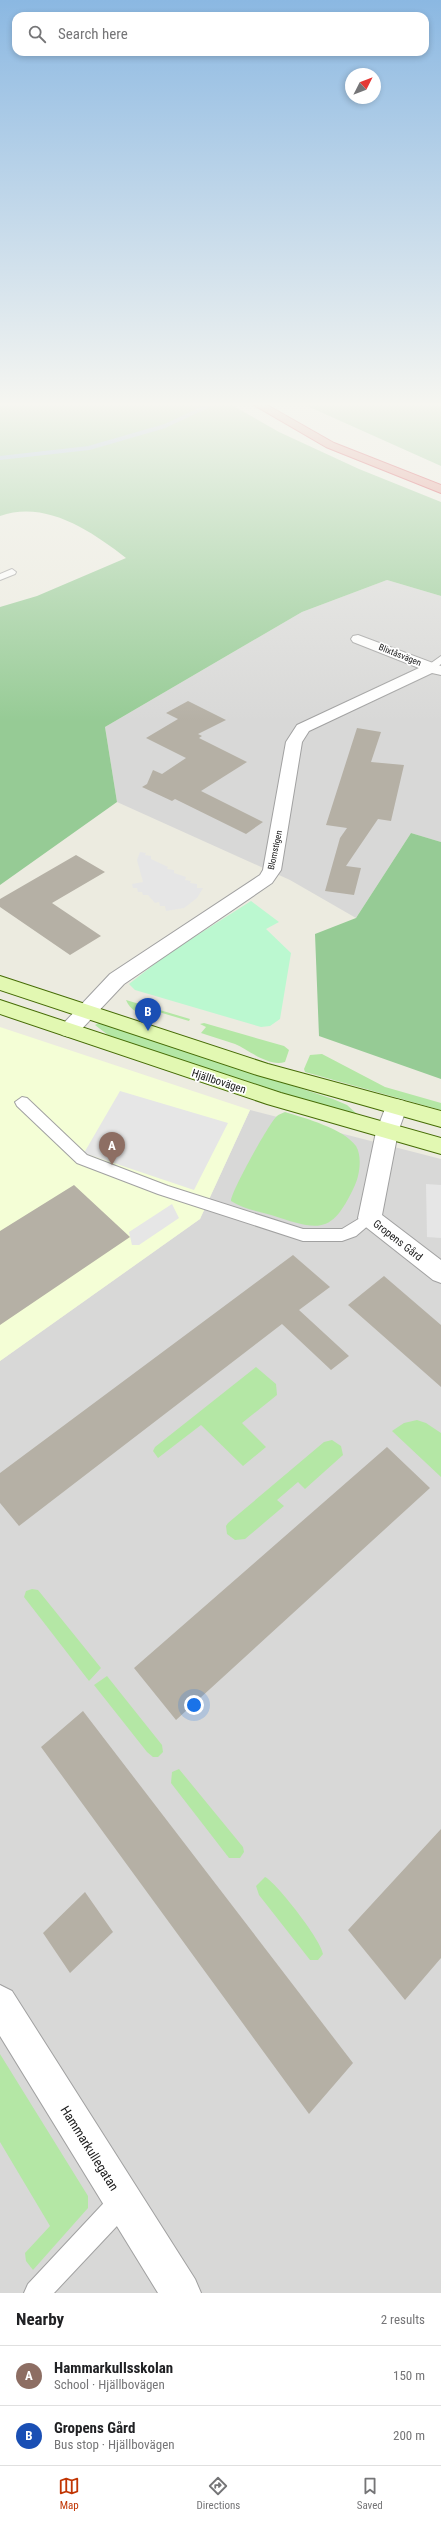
<!DOCTYPE html>
<html lang="en">
<head>
<meta charset="utf-8">
<style>
	body { margin:0; font-family:"Roboto Condensed",sans-serif; background:#f2f2f2; color:#202124 }
	.compass { position:absolute; left:345px; top:68px; width:36px; height:36px; border-radius:50%; background:#fff; box-shadow:0 2px 6px #0003; rotate:48deg }
	.you { position:absolute; left:194px; top:1705px; width:14px; height:14px; margin:-10px; border:3px solid #fff; border-radius:50%; background:#1a73e8; box-shadow:0 0 0 6px #1a73e833 }
	.badge { display:grid; place-items:center; width:26px; height:26px; border-radius:50%; background:#c13604; color:#fff; font-size:13px; font-weight:700 }
	.pin { position:absolute; translate:-50% -33px; filter:drop-shadow(0 1px 2px #0008) }
	.pin::after { content:''; position:absolute; top:21px; width:14px; height:12px; background:inherit; clip-path:polygon(0 0,100% 0,50% 100%) }
	.list { margin:0; padding:0; list-style:none }
	h2 { display:flex; justify-content:space-between; align-items:center; height:52px; margin:0; padding:0 16px; font-size:17px }
	h2 small { font-size:13px; font-weight:400; color:#757577 }
	.list li { display:grid; grid-template-columns:26px 1fr auto; gap:12px; align-items:center; box-sizing:border-box; height:60px; padding:0 16px; border-top:1px solid #e0e0e0 }
	.list b { display:block; font-size:15px; white-space:nowrap }
	.list p { margin:0; font-size:13px; white-space:nowrap; color:#757577 }
	.list em { font-size:13px; font-style:normal; color:#757577 }
	.icon { flex:none; width:22px; height:22px; fill:none; stroke:currentColor; stroke-width:2; stroke-linecap:round; stroke-linejoin:round }
	.map { position:relative; flex:none; width:441px; height:2293px; overflow:hidden }
	.search { position:absolute; background:#fff; box-shadow:0 2px 6px #0003; left:12px; right:12px; top:12px; height:44px; display:flex; align-items:center; gap:10px; box-sizing:border-box; padding:0 14px; border-radius:12px; color:#757577; font-size:15px }
	.sheet { height:172px; background:#fff }
	nav { display:flex; justify-content:space-around; align-items:center; box-sizing:border-box; height:56px; border-top:1px solid #e0e0e0; background:#fff; font-size:11px; color:#757577 }
	nav a { display:grid; justify-items:center; gap:2px }
	nav .on { color:#c13604 }
	.map>svg:first-child { display:block }
	.residential { fill:#d8d8d7 }
	.education { fill:#f4fed6 }
	.grass { fill:#b4e7a5 }
	.forest { fill:#96cb95 }
	.park { fill:#bbf8d0 }
	.parking { fill:#e6e6e6 }
	.lines { fill:none; stroke-linecap:round; stroke-linejoin:round }
	.stream { stroke:#a0bdda; stroke-width:4 }
	.building { fill:#b5b0a5 }
	.lane-casing { stroke:#a1a1a1; stroke-width:2 }
	.street-casing { stroke:#a1a1a1; stroke-width:2 }
	.secondary-casing { stroke:#466c06; stroke-width:2 }
	.highway-casing { stroke:#d12633; stroke-width:2 }
	.lane { fill:#fff; fill-rule:evenodd }
	.street { fill:#fff; fill-rule:evenodd }
	.secondary { fill:#e2f8b2; fill-rule:evenodd }
	.highway { fill:#e48f87; fill-rule:evenodd }
	.labels { text-anchor:middle; stroke-width:3.5; stroke-linejoin:round; paint-order:stroke }
	.far-street-label { font-size:9px; fill:#1a1a1a; stroke:#fff }
	.street-label { font-size:11px; fill:#1a1a1a; stroke:#fff }
	.near-street-label { font-size:13px; fill:#1a1a1a; stroke:#fff }
</style>
</head>
<body>
<div class="map">
<svg width="441" height="2293" viewBox="0 0 441 2293">
	<rect width="100%" height="100%" fill="#ecebe0"/>
	<path class="residential" d="M387,580l54,16v246l-30,-9 -55,85 -66,-38 -173,-78 -12,-75 197,-115z
		M250,1110l191,49v1134h-441v-932l200,-142z"/>
	<path class="education" d="M0,1027l250,83 -50,109 -200,142z"/>
	<path class="grass" d="M126,1000l64,19 -1,2 -37,-11 -3,6c-10,-2 -19,-6 -23,-16z
		M100,1022l233,77 14,6 10,9 -65,-18 -171,-56 -13,-5 -13,-10z
		M204,1023l80,23 5,4 -4,12c-17,5 -36,-12 -50,-18 -11,-4 -23,-7 -34,-11l5,-6 -6,-3z
		M322,1054l63,33 56,16v7l-136,-38 -1,-3 6,-14z
		M285,1112c20,6 59,17 71,34 6,10 4,28 -1,39 -23,50 -35,46 -84,30 -13,-4 -28,-6 -40,-14 -1,-7 38,-78 46,-85 2,-2 6,-3 8,-4z
		M256,1367l20,17 1,11 -35,28 24,24 -23,19 -42,-41 -43,33 -5,-7 2,-4z
		M417,1420l9,3 15,10v44l-49,-46 12,-8z
		M332,1440l9,6 2,9 -38,34 -7,-7 -21,18 7,6 -39,33 -10,1 -8,-6 -1,-8 2,-3 96,-81z
		M32,1589l6,1 63,78 -12,13 -65,-84 2,-6z
		M107,1676l55,69 1,7 -5,5h-5l-6,-5 -53,-67z
		M179,1769l64,78 1,5 -4,6h-11l-58,-75 1,-11z
		M265,1877c11,5 57,64 58,77l-5,6h-8l-51,-65 -3,-9z
		M0,2054l88,142v12l-55,62 -7,-9 -1,-8 25,-27 -50,-84z"/>
	<path class="forest" d="M0,401h225l54,31 80,37 82,33v94l-54,-16 -85,32 -197,115 12,75 -117,83v-278l37,-11 89,-38c-35,-27 -80,-58 -126,-42z
		M296,401h145v65z
		M411,833l30,9v237l-122,-43 -4,-102 41,-16z"/>
	<path class="park" d="M251,901l28,21 -13,7 25,24 -11,66 -10,7 -9,1 -126,-37 -6,-6 37,-29z"/>
	<path class="parking" d="M140,852l6,1 -1,2 6,1v3l17,8 -1,2 7,1v3l12,4 -1,3 6,1 -1,2 7,1v4h6l-6,10 -13,10 -18,3 -1,-5h-5l-1,-4 -4,1 -7,-8h-5l-1,-3h-4l-1,-4h-4l-1,-4 11,-2 -6,-22z
		M120,1091l108,32 -34,67 -110,-37z
		M426,1184l15,1v53l-14,-1z
		M172,1204l7,14 -40,27h-7l-3,-13z"/>
	<g class="lines">
		<path class="stream" d="M0,458l89,-10 76,-22 53,-25"/>
	</g>
	<path class="building" d="M188,701l38,19 -28,14 4,2 -3,2 48,24 -46,29 62,31 -17,12 -71,-35 -3,2 -30,-14 5,-3 6,-14 9,4 24,-16 -40,-20 32,-19 -12,-6z
		M357,728l24,4 -10,30 33,3 -13,56 -13,-2 -32,47 15,2 -7,27 -29,-4 15,-53 7,-10 -21,-3z
		M76,855l29,17 -53,31 49,33 -31,19 -70,-48v-8z
		M74,1185l56,52 -130,88v-94z
		M293,1255l37,32 -31,23 50,46 -18,14 -49,-46 -263,202 -19,-23v-30z
		M384,1276l57,49v62l-93,-82z
		M387,1447l43,41 -254,232 -42,-52z
		M83,1711l270,352 -44,51 -268,-367z
		M441,1829v129l-36,42 -57,-70z
		M85,1892l28,40 -43,41 -27,-40z"/>
	<g class="lines">
		<g class="lane-casing">
			<path id="lane" d="M12,569l4,3 -1,2 -15,6v-6z
				M441,656v8l-8,6h-6v-4z
				M22,1097l5,1 60,57 81,31 135,43h39l28,-17 5,2 2,4 -21,18 -14,5h-39l-145,-47 -81,-31 -60,-57 -2,-4z
				M123,2189l9,3 3,9 -3,9 -78,83h-30l4,-9 86,-92z"/>
		</g>
		<g class="street-casing">
			<path id="street" d="M358,635l83,31v9l-9,-2 -123,58 -7,11 -21,128 -9,13 -148,101 -48,51 -7,2 -7,-2 -3,-5 3,-5 48,-51 150,-99 3,-5 23,-128 11,-17 122,-57 -66,-26 -2,-3 2,-3z
				M396,1099l8,2 3,6 -9,25 -16,83 59,45v23l-8,-3 -71,-56 -4,-6 18,-86 12,-31z
				M0,1985l12,6 183,288 6,14h-43l-158,-257z"/>
		</g>
		<g class="secondary-casing">
			<path id="secondary" d="M0,976l268,88 173,47v16l-184,-52 -257,-85z
				M0,1000l281,93 160,45v16l-174,-50 -267,-90z"/>
		</g>
		<g class="highway-casing">
			<path id="highway" d="M247,401h13l74,42 107,42v8l-115,-46z"/>
		</g>
		<use href="#lane" class="lane"/>
		<use href="#street" class="street"/>
		<use href="#secondary" class="secondary"/>
		<use href="#highway" class="highway"/>
	</g>
	<linearGradient id="sky" x2="0" y2="1"><stop stop-color="#8bb8e2"/><stop offset="0.56" stop-color="#f6f6f1"/><stop offset="1" stop-color="#f6f6f1" stop-opacity="0"/></linearGradient>
	<rect width="441" height="722" fill="url(#sky)"/>
	<g class="labels">
		<g class="far-street-label">
			<text transform="translate(400 655) rotate(22)" y="3">Blixtåsvägen</text>
			<text transform="translate(275 850) rotate(-78)" y="3">Blomstigen</text>
		</g>
		<g class="street-label">
			<text transform="translate(219 1081) rotate(18)" y="4">Hjällbovägen</text>
			<text transform="translate(398 1240) rotate(38)" y="4">Gropens Gård</text>
		</g>
		<g class="near-street-label">
			<text transform="translate(90 2148) rotate(58)" y="5">Hammarkullegatan</text>
		</g>
	</g>
</svg>
<svg class="compass" viewBox="-18 -18 36 36"><path d="M0-13l5 13h-10z" fill="#e53935"/><path d="M0 13l5-13h-10z" fill="#757577"/></svg>
<div class="you"></div>
<div class="pin badge" style="left:112px;top:1165px;background:#8d6e63">A</div>
<div class="pin badge" style="left:148px;top:1031px;background:#1a4fb4">B</div>
<div class="search"><svg class="icon" aria-label="search" viewBox="0 0 24 24"><circle cx="10" cy="10" r="6"/><path d="M15 15l6 6"/></svg>Search here</div>
</div>
<section class="sheet">
<h2>Nearby<small>2 results</small></h2>
<ul class="list">
<li><span class="badge" style="background:#8d6e63">A</span><div><b>Hammarkullsskolan</b><p>School · Hjällbovägen</p></div><em>150 m</em></li>
<li><span class="badge" style="background:#1a4fb4">B</span><div><b>Gropens Gård</b><p>Bus stop · Hjällbovägen</p></div><em>200 m</em></li>
</ul>
</section>
<nav>
<a class="on"><svg class="icon" aria-label="map" viewBox="0 0 24 24"><path d="M3 6l6-2 6 2 6-2v14l-6 2-6-2-6 2zM9 4v14M15 6v14"/></svg>Map</a>
<a><svg class="icon" aria-label="directions" viewBox="0 0 24 24"><path d="M12 3l9 9-9 9-9-9zM9 14v-3h6M13 9l2 2-2 2"/></svg>Directions</a>
<a><svg class="icon" aria-label="saved" viewBox="0 0 24 24"><path d="M7 4h10v16l-5-4-5 4z"/></svg>Saved</a>
</nav>
</body>
</html>
